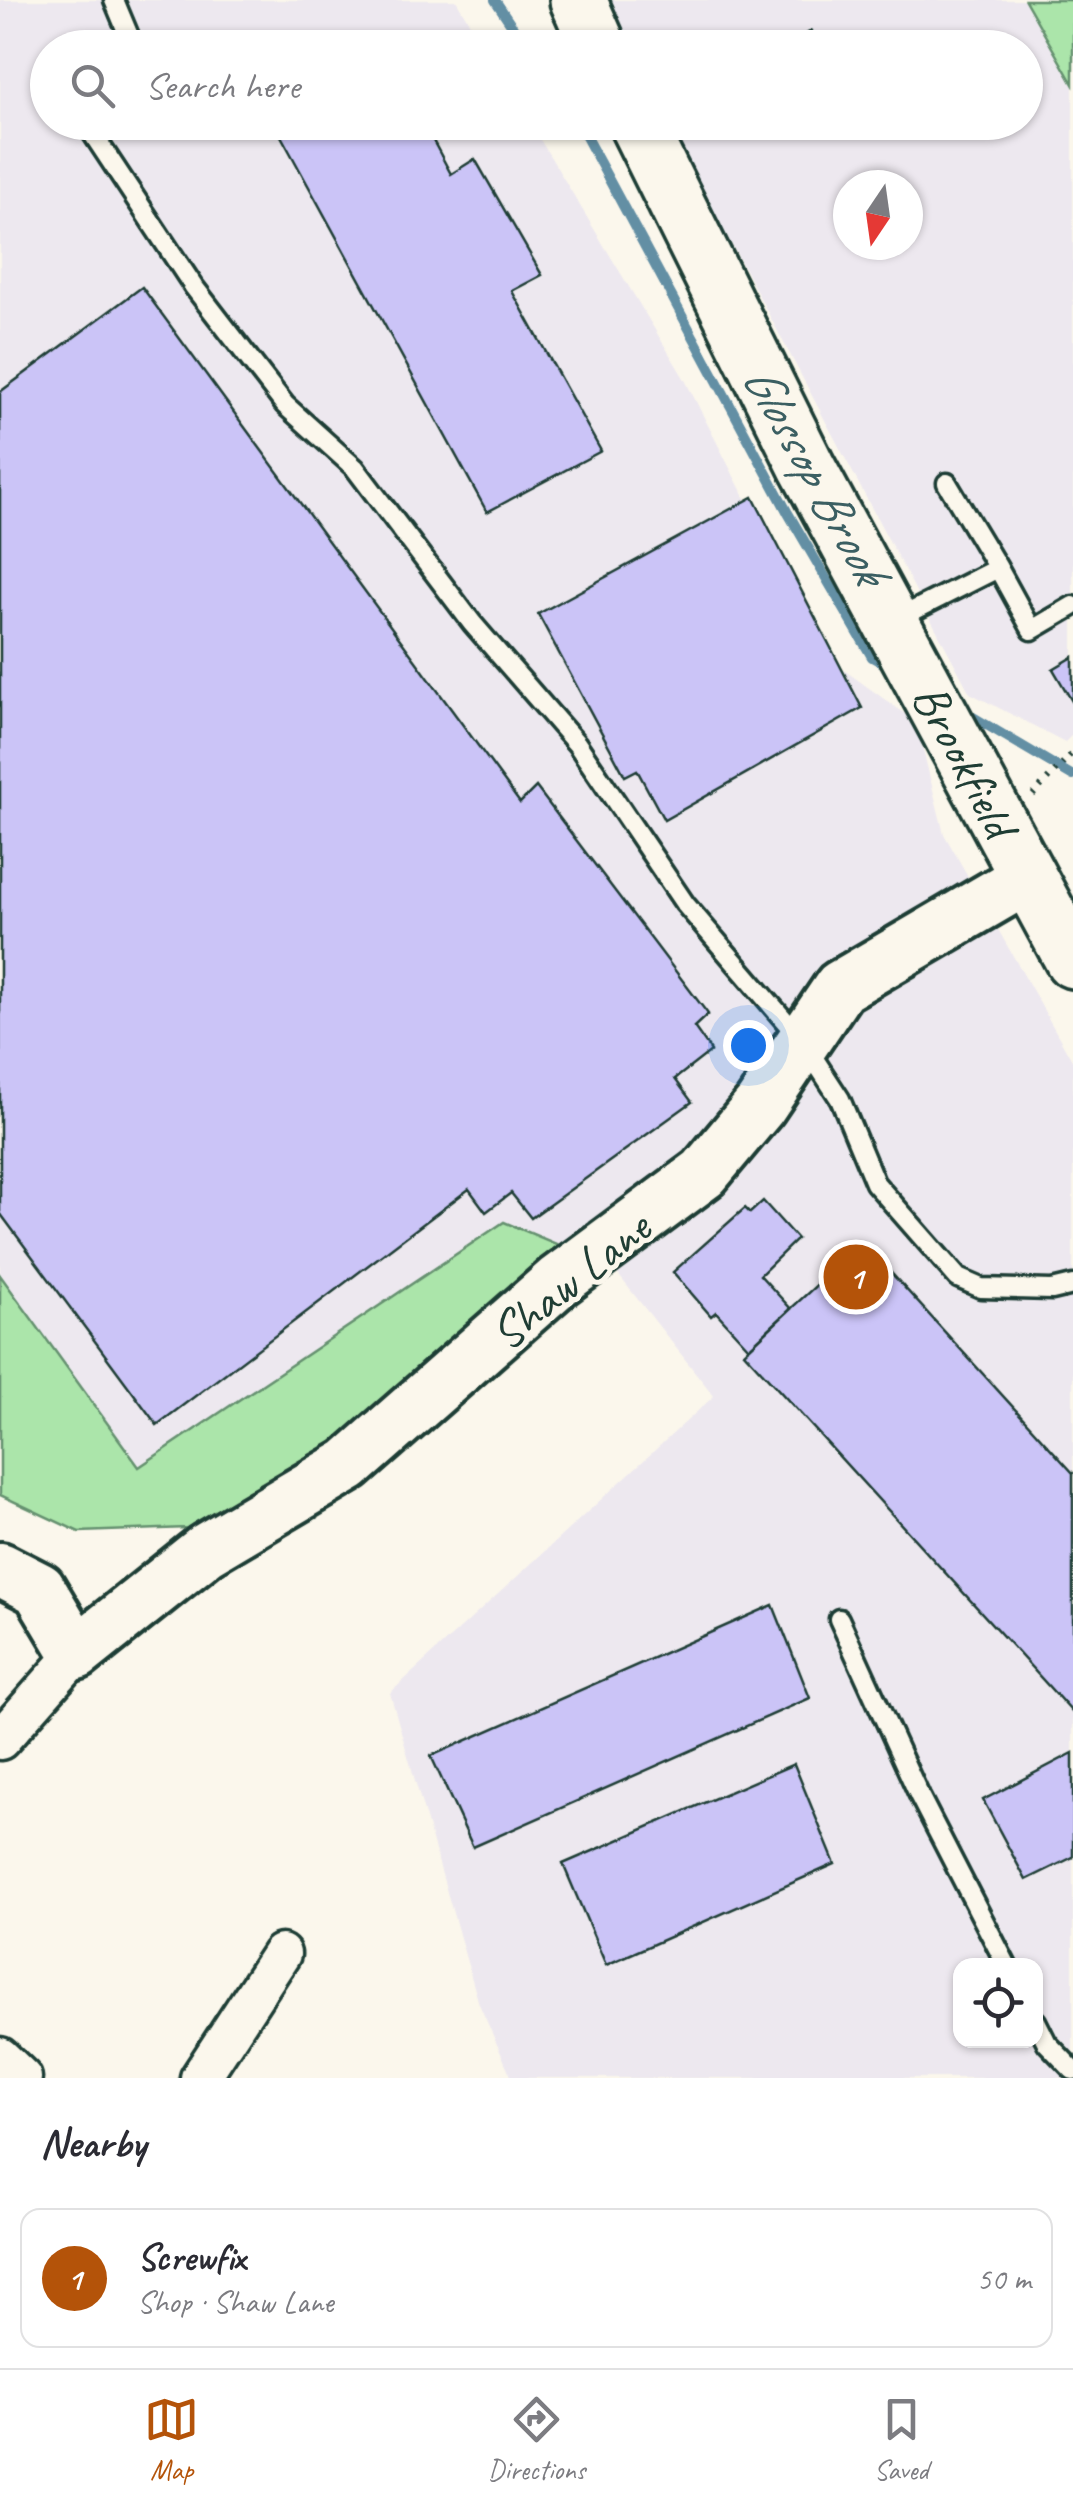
<!DOCTYPE html>
<html lang="en">
<head>
<meta charset="utf-8">
<style>
	body { margin:0; font-family:Caveat,sans-serif; background:#f7f7f7; color:#2b2b33 }
	.controls { position:absolute; right:30px; bottom:30px; display:grid; overflow:hidden; border-radius:20px; box-shadow:0 2px 8px #0004 }
	.controls button { width:90px; height:90px; display:grid; place-items:center; padding:0; border:0; border-bottom:2px solid #e1e1e2; background:#fff; color:#2b2b33; font:50px sans-serif }
	.compass { position:absolute; left:833px; top:170px; width:90px; height:90px; border-radius:50%; background:#fff; box-shadow:0 2px 8px #0004; rotate:193deg }
	.you { position:absolute; left:748px; top:1045px; width:35px; height:35px; margin:-25px; border:8px solid #fff; border-radius:50%; background:#1a73e8; box-shadow:0 0 0 15px #1a73e833 }
	.badge { display:grid; place-items:center; width:65px; height:65px; border-radius:50%; background:#b45309; color:#fff; font-size:32px; font-weight:700 }
	.pin { position:absolute; translate:-50% -50%; border:5px solid #fff; box-shadow:0 2px 10px #0006 }
	.list { margin:0; padding:0; list-style:none }
	h2 { display:flex; justify-content:space-between; align-items:center; height:130px; margin:0; padding:0 40px; font-size:42px }
	h2 small { font-size:32px; font-weight:400; color:#7c7c81 }
	.list li { display:grid; grid-template-columns:65px 1fr auto; gap:30px; align-items:center; box-sizing:border-box; height:140px; margin:0 20px 20px; padding:0 20px; border:2px solid #e1e1e2; border-radius:20px }
	.list b { display:block; font-size:38px; white-space:nowrap }
	.list p { margin:0; font-size:32px; white-space:nowrap; color:#7c7c81 }
	.list em { font-size:32px; font-style:normal; color:#7c7c81 }
	.icon { flex:none; width:55px; height:55px; fill:none; stroke:currentColor; stroke-width:2; stroke-linecap:round; stroke-linejoin:round }
	.map { position:relative; flex:none; width:1073px; height:2078px; overflow:hidden }
	.search { position:absolute; background:#fff; box-shadow:0 2px 8px #0004; left:30px; right:30px; top:30px; height:110px; display:flex; align-items:center; gap:25px; box-sizing:border-box; padding:0 35px; border-radius:55px; color:#7c7c81; font-size:38px }
	.sheet { height:290px; background:#fff }
	nav { display:flex; justify-content:space-around; align-items:center; box-sizing:border-box; height:140px; border-top:2px solid #e1e1e2; background:#fff; font-size:28px; color:#7c7c81 }
	nav a { display:grid; justify-items:center; gap:5px }
	nav .on { color:#b45309 }
	.map>svg:first-child { display:block }
	.built { fill:#ede8ef; fill-rule:evenodd }
	.green { fill:#abe5aa; stroke:#65916f; stroke-width:2.5 }
	.lines { fill:none; stroke-linecap:round; stroke-linejoin:round }
	.stream { stroke:#638fa4; stroke-width:10 }
	.building { fill:#cbc4f7; stroke:#1f3d34; stroke-width:2.5 }
	.lane-casing { stroke:#1f3d34; stroke-width:25 }
	.street-casing { stroke:#1f3d34; stroke-width:45 }
	.secondary-casing { stroke:#1f3d34; stroke-width:60 }
	.primary-casing { stroke:#1f3d34; stroke-width:62 }
	.path { stroke:#1f3d34; stroke-width:6; stroke-dasharray:2.5 8; stroke-linecap:butt }
	.lane { stroke:#fbf7ec; stroke-width:18 }
	.street { stroke:#fbf7ec; stroke-width:38 }
	.secondary { stroke:#fbf7ec; stroke-width:52 }
	.primary { stroke:#fbf7ec; stroke-width:55 }
	.labels { text-anchor:middle; stroke-width:10; stroke-linejoin:round; paint-order:stroke }
	.street-label { font-size:50px; fill:#1f3d34; stroke:#fbf7ec }
	.water-label { font-size:52px; font-style:italic; fill:#3b5f62; stroke:#fbf7ec }
</style>
</head>
<body>
<div class="map">
<svg width="1073" height="2078" viewBox="0 0 1073 2078">
	<rect width="100%" height="100%" fill="#fbf7ec"/>
	<filter id="ink" filterUnits="userSpaceOnUse"><feTurbulence type="fractalNoise" baseFrequency=".01" numOctaves="2"/><feDisplacementMap in="SourceGraphic" scale="20" xChannelSelector="R" yChannelSelector="G"/><feConvolveMatrix kernelMatrix="1 2 1 2 8 2 1 2 1" color-interpolation-filters="sRGB"/></filter>
	<g filter="url(#ink)">
		<path class="built" d="M0,0h456l28,47 -436,1v74l482,1 154,255 142,279 90,65 28,112 129,228v1016h-561l-33,-74 -89,-311 324,-297 -101,-128 -109,-46 -365,245 -139,-192zM960,1966h76v74h-76z
			M601,0h424l48,84v650l-8,8 -95,-49 -303,-570 359,-1v-74l-399,-1zM848,185h60v60h-60z"/>
		<path class="green" d="M1025,0h48v84z
			M504,1222l62,26 -254,211 -125,69 -108,4 -79,-37v-220l139,192z"/>
		<g class="lines">
			<path class="stream" d="M495,0l32,48
				M578,122l210,391 84,144 21,12
				M963,711l110,65"/>
		</g>
		<path class="building" d="M811,31l10,17h-37z
			M298,122h125l28,52 24,-15 67,116 -30,16 89,160 -114,61 -207,-378z
			M142,287l378,516 16,-16 172,227 -14,13 17,24 -36,28 17,23 -161,116 -20,-25 -25,19 -17,-23 -312,236 -157,-212v-821z
			M753,497l109,211 -198,112 -27,-50 -12,6 -87,-162z
			M1073,657v46l-20,-34z
			M763,1201l34,38 -37,36 31,34 -42,39 -33,-36 -5,4 -38,-44 72,-64 5,5z
			M863,1242l210,231v240l-329,-361z
			M773,1605l37,93 -337,149 -42,-91z
			M1073,1753v104l-47,23 -43,-80z
			M794,1764l41,100 -229,101 -43,-101z"/>
		<g class="lines">
			<g class="lane-casing">
				<path id="lane" d="M114,0l20,48
					M85,122l109,165 91,118 70,63 117,155 105,121 108,160 118,138 37,57 35,84 83,95 23,10 71,2 21,-5
					M947,483l51,85
					M897,619l101,-51 34,62 41,-24
					M839,1619l81,178 87,169
					M1036,2021l11,22 26,27"/>
			</g>
			<g class="street-casing">
				<path id="street" d="M0,1740l77,-87
					M0,2057l22,21
					M200,2078l81,-124"/>
			</g>
			<g class="secondary-casing">
				<path id="secondary" d="M0,1569l39,20 38,64 130,-104 142,-84 208,-183 147,-109 56,-67 80,-119 188,-110"/>
			</g>
			<g class="primary-casing">
				<path id="primary" d="M578,0l21,48
					M636,122l171,345 266,493"/>
			</g>
			<path class="path" d="M1033,795l40,-43"/>
			<use href="#lane" class="lane"/>
			<use href="#street" class="street"/>
			<use href="#secondary" class="secondary"/>
			<use href="#primary" class="primary"/>
		</g>
	</g>
	<g class="labels">
		<g class="street-label">
			<text transform="translate(966 759) rotate(62)" y="18">Brookfield</text>
			<text transform="translate(569 1279) rotate(-39)" y="18">Shaw Lane</text>
		</g>
		<g class="water-label">
			<text transform="translate(816 473) rotate(61)" y="18">Glossop Brook</text>
		</g>
	</g>
</svg>
<div class="controls">
<button><svg class="icon" aria-label="locate" viewBox="0 0 24 24"><circle cx="12" cy="12" r="6"/><path d="M12 2v4M12 18v4M2 12h4M18 12h4"/></svg></button>
</div>
<svg class="compass" viewBox="-18 -18 36 36"><path d="M0-13l5 13h-10z" fill="#e53935"/><path d="M0 13l5-13h-10z" fill="#7c7c81"/></svg>
<div class="you"></div>
<div class="pin badge" style="left:856px;top:1277px">1</div>
<div class="search"><svg class="icon" aria-label="search" viewBox="0 0 24 24"><circle cx="10" cy="10" r="6"/><path d="M15 15l6 6"/></svg>Search here</div>
</div>
<section class="sheet">
<h2>Nearby<small></small></h2>
<ul class="list">
<li><span class="badge">1</span><div><b>Screwfix</b><p>Shop · Shaw Lane</p></div><em>50 m</em></li>
</ul>
</section>
<nav>
<a class="on"><svg class="icon" aria-label="map" viewBox="0 0 24 24"><path d="M3 6l6-2 6 2 6-2v14l-6 2-6-2-6 2zM9 4v14M15 6v14"/></svg>Map</a>
<a><svg class="icon" aria-label="directions" viewBox="0 0 24 24"><path d="M12 3l9 9-9 9-9-9zM9 14v-3h6M13 9l2 2-2 2"/></svg>Directions</a>
<a><svg class="icon" aria-label="saved" viewBox="0 0 24 24"><path d="M7 4h10v16l-5-4-5 4z"/></svg>Saved</a>
</nav>
</body>
</html>
